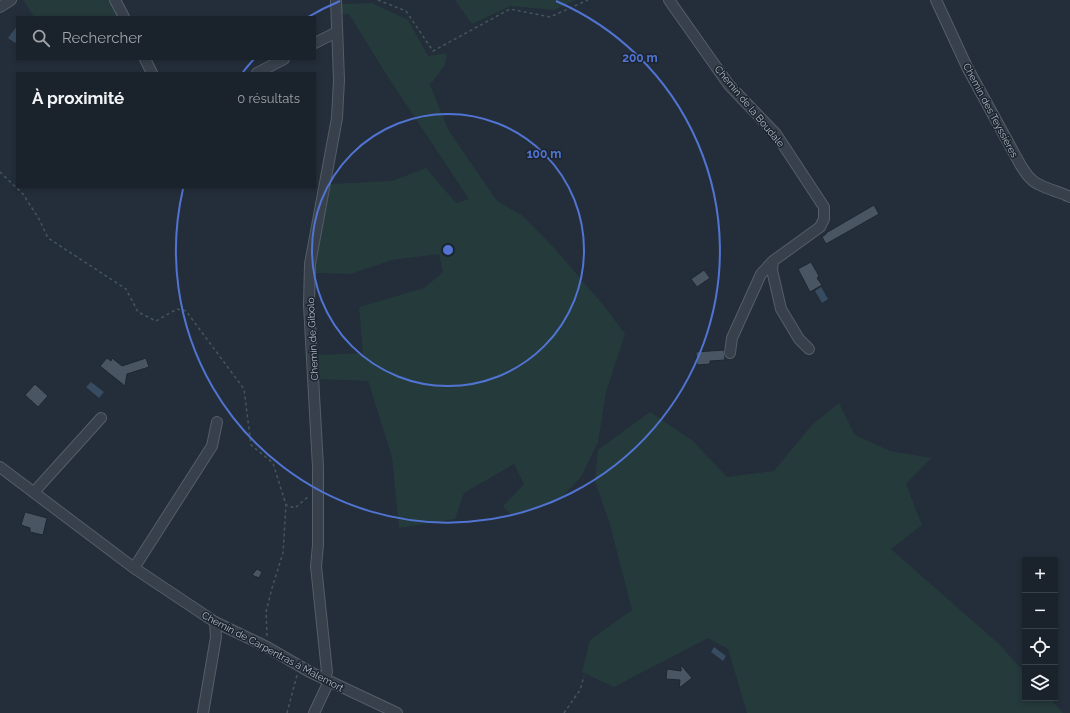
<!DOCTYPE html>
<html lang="fr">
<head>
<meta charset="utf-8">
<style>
	body { margin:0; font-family:Raleway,sans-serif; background:#272f38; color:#f1f3f6 }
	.controls { position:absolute; right:12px; bottom:12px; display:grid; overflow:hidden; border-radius:0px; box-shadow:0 2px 6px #0003 }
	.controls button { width:36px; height:36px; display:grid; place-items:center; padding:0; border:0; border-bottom:1px solid #383f48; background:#1a222c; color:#f1f3f6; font:20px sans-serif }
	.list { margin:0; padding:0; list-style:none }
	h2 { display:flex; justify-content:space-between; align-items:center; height:52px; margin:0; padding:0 16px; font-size:17px }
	h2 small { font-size:13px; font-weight:400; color:#9fa4a9 }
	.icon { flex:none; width:22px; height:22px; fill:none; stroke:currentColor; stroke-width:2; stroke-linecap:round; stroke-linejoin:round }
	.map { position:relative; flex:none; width:1070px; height:713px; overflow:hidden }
	.search { position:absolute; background:#1a222c; box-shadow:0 2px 6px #0003; left:16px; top:16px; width:300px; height:44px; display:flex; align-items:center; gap:10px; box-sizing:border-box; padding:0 14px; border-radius:0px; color:#9fa4a9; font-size:15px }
	.panel { position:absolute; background:#1a222c; box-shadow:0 2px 6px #0003; left:16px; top:72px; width:300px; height:116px; border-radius:0px }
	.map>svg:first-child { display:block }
	.green { fill:#253a3b }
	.water { fill:#374b61 }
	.building { fill:#495563; stroke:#1e2731 }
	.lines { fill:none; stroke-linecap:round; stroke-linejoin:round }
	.minor-casing { stroke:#555e68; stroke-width:12 }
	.path { stroke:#435759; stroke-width:1.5; stroke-dasharray:3 3; stroke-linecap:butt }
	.minor { stroke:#37404b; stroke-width:10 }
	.ring { fill:none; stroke:#5174d2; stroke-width:2 }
	.labels { text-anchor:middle; stroke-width:3; stroke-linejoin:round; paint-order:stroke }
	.street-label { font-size:10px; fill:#b2bbc6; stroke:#1c252f }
	.centre { fill:#5174d2; stroke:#1c252f; stroke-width:2 }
	.ring-label { font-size:12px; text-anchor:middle; font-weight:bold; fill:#5174d2; stroke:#1c252f; stroke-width:3; stroke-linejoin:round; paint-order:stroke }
</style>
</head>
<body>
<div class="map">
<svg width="1070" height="713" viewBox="0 0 1070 713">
	<rect width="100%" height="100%" fill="#232e3a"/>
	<path class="green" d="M23,0h87l9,17h-85z
		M455,0h121l-22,10 -44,-4 -38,18z
		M372,3l36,17 20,36 19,-3 -2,12 -15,20 19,46 48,70 26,15 32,33 50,58 20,27 -19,58 -8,50 -17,35 -21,22 -49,16 -8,-9 21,-22 -10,-20 -50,29 -9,26 -56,9 -7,-71 -24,-76 -51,-2 1,-24 45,-2 -4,-46 65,-19 19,-16 -4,-18 -47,6 -41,14 -35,-1 -1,-9 16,-80 61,-3 34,-13 30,35 13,-4 -83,-125 -37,-60h-8l-1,-10z
		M839,403l16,32 35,16 41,7 -25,26 16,41 -31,24 109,96 25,28v25h24l14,15h-316l-19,-64 -20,-11 -94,49 -32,-15 8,-32 42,-30 -23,-89 -14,-39 3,-32 52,-38 43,29 34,36 47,-6 38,-46z"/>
	<path class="water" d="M17,26v15l-2,2 -7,-5z
		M821,287l7,12 -6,4 -7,-12z
		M91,382l13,10 -5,6 -13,-11z
		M714,647l12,9 -3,5 -12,-9z"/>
	<path class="building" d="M874,205l5,9 -53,30 -4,-7 4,-3v-1z
		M811,262l8,14 -2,2 5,7 -12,7 -12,-23z
		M704,270l6,8 -13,9 -6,-8z
		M724,350l1,10 -15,1v3l-13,1 -1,-13z
		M107,358l4,3 1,-3 10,8 24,-8 3,9 -22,7 -2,12 -25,-20z
		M35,384l13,12 -10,11 -13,-12z
		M25,512l22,6 -4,17 -13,-3v-4l-9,-3z
		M257,569l5,3 -3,6 -7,-3z
		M681,665l11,13 -13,10 1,-8 -14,-1 1,-10 14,2z"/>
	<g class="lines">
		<g class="minor-casing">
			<path id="minor" d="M115,0l9,17
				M669,0l60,85 47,49 48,73v12l-4,8 -47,34 -1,9 9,39 18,30 10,10
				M936,0l31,67 53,97c5,8 10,17 20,21 10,5 20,7 30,12
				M0,7l11,-7
				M315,43l22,-11
				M145,59l7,14
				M257,73l27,-14
				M730,353l2,-15 29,-64 12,-13
				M0,467l134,101 81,54 52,25 43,25 87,41
				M34,492l67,-74
				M134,568l78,-122 5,-24
				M324,679l3,-7 -11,-106 2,-21v-78l-9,-162 1,-41 27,-146 2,-38 -3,-80
				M203,713l13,-76 -1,-15
				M314,713l15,-32"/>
		</g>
		<path class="path" d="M378,0l28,11 27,40 77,-42 40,8 38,-17
			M0,172l23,22 16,25 9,19 78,51 12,23 18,9 21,-12 9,2 58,78 7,56 22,18 13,42 9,3 14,-12
			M267,636l-1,-24 6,-24 11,-35 3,-48
			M287,713l10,-38
			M564,713l16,-23 4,-14"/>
		<use href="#minor" class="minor"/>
	</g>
	<g class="ring">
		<circle cx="448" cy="250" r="136"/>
		<path d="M243 72A272 272 0 0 1 254 59M308 17A272 272 0 0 1 340 1M556 1A272 272 0 1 1 183 189"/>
	</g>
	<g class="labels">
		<g class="street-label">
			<text transform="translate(750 106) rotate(50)" y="4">Chemin de la Boudale</text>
			<text transform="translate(991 110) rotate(62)" y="4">Chemin des Teyssières</text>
			<text transform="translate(312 339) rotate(-93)" y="4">Chemin de Gibolo</text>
			<text transform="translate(273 651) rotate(28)" y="4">Chemin de Carpentras à Malemort</text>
		</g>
	</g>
	<circle cx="448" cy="250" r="6" class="centre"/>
	<g class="ring-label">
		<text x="640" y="62">200 m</text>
		<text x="544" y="158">100 m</text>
	</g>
</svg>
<div class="controls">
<button>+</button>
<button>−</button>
<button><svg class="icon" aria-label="locate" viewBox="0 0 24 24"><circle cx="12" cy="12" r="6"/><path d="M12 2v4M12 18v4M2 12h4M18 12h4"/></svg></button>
<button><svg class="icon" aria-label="layers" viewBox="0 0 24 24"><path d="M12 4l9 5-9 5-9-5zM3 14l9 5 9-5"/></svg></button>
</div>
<div class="search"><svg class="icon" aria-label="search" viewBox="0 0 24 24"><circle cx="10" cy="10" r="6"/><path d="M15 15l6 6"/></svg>Rechercher</div>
<section class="panel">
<h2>À proximité<small>0 résultats</small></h2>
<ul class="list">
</ul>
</section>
</div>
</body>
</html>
